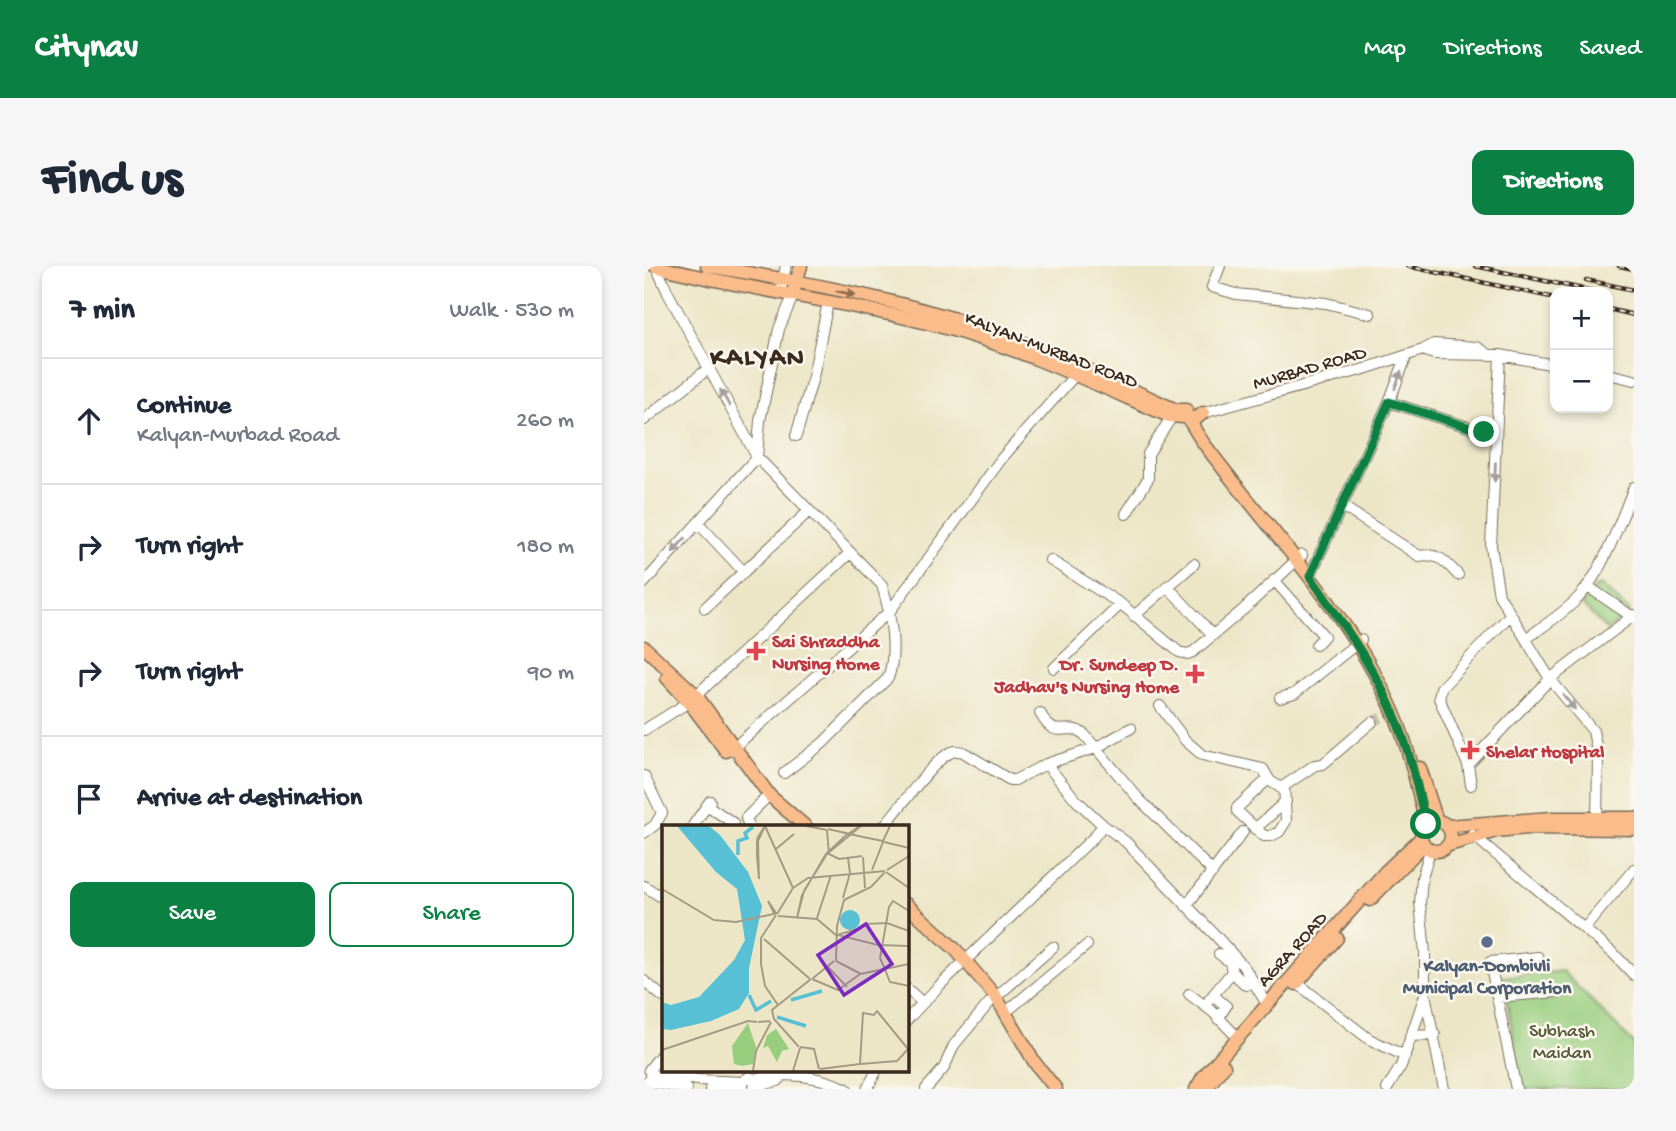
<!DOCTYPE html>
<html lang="en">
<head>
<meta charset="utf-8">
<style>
	body { margin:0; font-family:"Gochi Hand",sans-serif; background:#f6f6f7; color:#1f2937 }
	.controls { position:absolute; right:21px; top:21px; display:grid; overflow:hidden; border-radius:14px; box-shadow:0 4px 10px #0003 }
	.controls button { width:63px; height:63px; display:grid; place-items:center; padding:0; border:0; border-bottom:2px solid #e0e1e3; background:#fff; color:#1f2937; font:35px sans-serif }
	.stop { position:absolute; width:21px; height:21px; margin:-16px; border:5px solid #0b8043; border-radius:50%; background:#fff }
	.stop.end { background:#0b8043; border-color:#fff; box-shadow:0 2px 7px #0008 }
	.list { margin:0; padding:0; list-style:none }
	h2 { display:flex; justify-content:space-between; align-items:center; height:91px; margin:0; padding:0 28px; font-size:30px }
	h2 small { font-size:23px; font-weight:400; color:#747a83 }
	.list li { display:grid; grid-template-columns:46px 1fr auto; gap:21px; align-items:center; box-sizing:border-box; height:126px; padding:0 28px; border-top:2px solid #e0e1e3 }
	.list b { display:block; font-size:26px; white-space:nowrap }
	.list p { margin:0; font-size:23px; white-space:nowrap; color:#747a83 }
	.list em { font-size:23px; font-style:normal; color:#747a83 }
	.actions { display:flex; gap:14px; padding:21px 28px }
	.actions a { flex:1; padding:16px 0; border:2px solid #0b8043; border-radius:14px; text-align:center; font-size:24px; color:#0b8043 }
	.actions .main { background:#0b8043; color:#fff }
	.icon { flex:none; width:38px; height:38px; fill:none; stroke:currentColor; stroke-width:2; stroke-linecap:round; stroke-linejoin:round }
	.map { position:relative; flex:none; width:990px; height:823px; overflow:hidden; border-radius:14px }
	header { display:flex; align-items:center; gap:42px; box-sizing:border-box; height:98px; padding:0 35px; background:#0b8043; color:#fff }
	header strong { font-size:33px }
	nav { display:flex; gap:38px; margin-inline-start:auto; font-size:24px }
	.intro { display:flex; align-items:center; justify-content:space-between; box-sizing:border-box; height:168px; padding:0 42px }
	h1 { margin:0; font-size:49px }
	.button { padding:18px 32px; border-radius:14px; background:#0b8043; color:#fff; font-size:24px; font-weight:700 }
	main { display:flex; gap:42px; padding:0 42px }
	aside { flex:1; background:#fff; border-radius:14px; box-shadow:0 4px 10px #0003 }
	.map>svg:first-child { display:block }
	.green { fill:#98cd7e; stroke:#6a7c4e; stroke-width:2 }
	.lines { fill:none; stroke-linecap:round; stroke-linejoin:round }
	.minor-tunnel { stroke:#c9c0a5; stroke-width:10; stroke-dasharray:10 5; stroke-linecap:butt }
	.minor-casing { stroke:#796c59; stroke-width:12 }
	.major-casing { stroke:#796c59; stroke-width:15 }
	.minor { stroke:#fff; stroke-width:10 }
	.major { stroke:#f9bc8a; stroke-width:12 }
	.rail-casing { stroke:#3b2a1e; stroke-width:4.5 }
	.rail { stroke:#fbf7ec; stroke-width:2; stroke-dasharray:5; stroke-linecap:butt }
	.oneway { fill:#906c4f }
	.oneway2 { fill:#a79f9a }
	.route { stroke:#0b8043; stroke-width:9 }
	.health-dot { fill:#e0444e; stroke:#fbf7ec; stroke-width:2.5 }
	.service-dot { fill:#5c6f8a; stroke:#fbf7ec; stroke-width:2.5 }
	.labels { text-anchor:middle; stroke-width:5; stroke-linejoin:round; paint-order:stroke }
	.street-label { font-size:19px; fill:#3b2a1e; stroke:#fbf7ec }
	.health-label { font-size:19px; font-weight:bold; fill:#be3a42; stroke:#fbf7ec; text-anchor:start }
	.service-label { font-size:19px; font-weight:bold; fill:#4e5e75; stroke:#fbf7ec }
	.park-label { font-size:19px; fill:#575b3b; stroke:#fbf7ec }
	.district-label { font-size:26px; font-weight:bold; letter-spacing:2px; fill:#3b2a1e; stroke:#fbf7ec }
	.inset-river { fill:none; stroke:#57c0d4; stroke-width:3.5 }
	.inset-road { fill:none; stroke:#a59b83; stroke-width:2 }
	.view { fill:#7b2cbf; fill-opacity:0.15; stroke:#7b2cbf; stroke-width:3.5 }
	.inset-edge { fill:none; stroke:#3b2a1e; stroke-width:3.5 }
</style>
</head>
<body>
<header>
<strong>Citynav</strong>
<nav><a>Map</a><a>Directions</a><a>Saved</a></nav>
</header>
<div class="intro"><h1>Find us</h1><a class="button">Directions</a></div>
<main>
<aside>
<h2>7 min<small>Walk · 530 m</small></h2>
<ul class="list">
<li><svg class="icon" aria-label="ahead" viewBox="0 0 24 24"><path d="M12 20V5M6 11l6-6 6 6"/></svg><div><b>Continue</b><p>Kalyan-Murbad Road</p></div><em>260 m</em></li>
<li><svg class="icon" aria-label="right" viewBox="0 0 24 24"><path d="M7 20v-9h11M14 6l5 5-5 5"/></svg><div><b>Turn right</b></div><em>180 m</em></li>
<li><svg class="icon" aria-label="right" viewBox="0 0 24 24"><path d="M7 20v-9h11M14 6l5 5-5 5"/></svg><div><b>Turn right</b></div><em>90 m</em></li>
<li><svg class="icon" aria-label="arrive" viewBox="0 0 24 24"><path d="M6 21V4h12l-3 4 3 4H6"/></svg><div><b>Arrive at destination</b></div></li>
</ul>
<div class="actions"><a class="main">Save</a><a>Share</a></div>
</aside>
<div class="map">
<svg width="990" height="823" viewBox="0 0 990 823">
	<rect width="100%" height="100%" fill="#fbf7ec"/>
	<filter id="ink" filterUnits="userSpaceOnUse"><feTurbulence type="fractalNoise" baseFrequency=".0143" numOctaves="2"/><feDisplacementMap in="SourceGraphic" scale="14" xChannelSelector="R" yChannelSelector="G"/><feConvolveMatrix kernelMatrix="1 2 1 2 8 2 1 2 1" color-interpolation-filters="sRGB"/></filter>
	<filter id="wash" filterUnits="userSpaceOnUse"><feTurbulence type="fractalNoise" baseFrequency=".00686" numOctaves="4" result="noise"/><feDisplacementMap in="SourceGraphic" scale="28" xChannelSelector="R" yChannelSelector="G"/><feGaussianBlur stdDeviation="1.57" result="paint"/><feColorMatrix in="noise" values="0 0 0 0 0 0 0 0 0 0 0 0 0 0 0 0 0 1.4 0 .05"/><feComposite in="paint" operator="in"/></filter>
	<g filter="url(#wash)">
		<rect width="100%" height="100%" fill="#ece6c7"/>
		<path class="green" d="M957,319l29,27 -23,18 -26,-26 16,-18z
			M918,705l72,73v45h-112l-19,-112z"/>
	</g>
	<g filter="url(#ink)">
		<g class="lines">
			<path class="minor-tunnel" d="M728,456l19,-9"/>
			<g class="minor-casing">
				<path id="minor" d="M12,0l12,27 89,164 125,128c8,26 16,67 6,93l-65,65 -39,30
					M576,0l-8,21 24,7 90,9 44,11
					M136,27l6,-27
					M779,84l11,4 66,1 55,10
					M856,89l-9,191 8,49 51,84 43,52 5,25 -1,68
					M964,108l26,6
					M745,136l95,30
					M559,147l158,-43 62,-20 11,-6 43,3 11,7
					M0,154l65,-52
					M152,170l17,-59 15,-75
					M113,191l3,-36 19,-92 14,-33
					M698,240l77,50c19,-4 27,6 39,19
					M482,248l22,-35v-25l26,-41
					M54,257l46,49
					M406,294l71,44 58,48 8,2 6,-2 51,-43 58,-54
					M666,310l79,-174 18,-47
					M630,314l50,56 -8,9
					M0,317l113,-126
					M523,320l46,49
					M943,320l47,32
					M61,342l104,-97
					M490,350l60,-52
					M882,373c17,-13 37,-25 52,-41 24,-25 43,-78 56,-111
					M410,402l67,-64
					M636,432l14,-4 67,-54
					M516,440l25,34 17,15 61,14 7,12 11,7 34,-23 8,-1 49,-42
					M396,447c17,31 24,7 44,21l54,64 75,74
					M0,464l45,-28 161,-149
					M87,484l159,-139 112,-153 73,-83
					M402,498l31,37 26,24 23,17 90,94 28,31 23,37
					M824,499l82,-86 84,-64
					M0,510l18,37 -7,12 -11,8
					M624,513l-31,29v3l27,25h7l8,-4 7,-11 -2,-34
					M827,519l-3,-20 -29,-67 2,-10 70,-74
					M63,539l26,18
					M48,561l18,-26
					M105,561l-3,-9 18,-18
					M239,561c16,-17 51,-69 69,-75 5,-2 6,-1 11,0l47,28h5l31,-16 50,-16 35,-20
					M611,563l31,-28
					M829,569l141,119 20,21
					M786,584l-8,28 -2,25 5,50v41l19,95
					M0,620l19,12
					M542,640l57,-74
					M940,663l50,-60
					M575,688l11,8 2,10
					M0,715l19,16
					M653,717l72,56 36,17
					M262,722l17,15
					M545,728l24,18 25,26
					M569,729l19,-23 14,13
					M352,731l57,-50
					M853,731l-7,-35 48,-5
					M565,734l4,-5 13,11 -8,13
					M362,746l81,-67
					M262,755l32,-34 156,-150 9,-12
					M766,770l25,-1
					M5,804l14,-18
					M7,809l48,5 43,2
					M110,813c31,-7 64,-4 93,10
					M2,816l41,7
					M112,820l22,-5 5,-5
					M66,823l33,-1
					M100,823l-2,-7 7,-5 6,3 -1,9
					M223,823l10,-19
					M282,823l18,-21 10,-23 36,-43
					M743,823l14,-23 24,-71
					M872,823l-19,-92 72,-6"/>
			</g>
			<g class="major-casing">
				<path id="major" d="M11,0c94,25 193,35 287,61 78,21 153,57 227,89l28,2 6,-5
					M63,0c77,13 155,26 231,48 83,23 160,60 238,96h10
					M150,23l7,-23
					M540,147c8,10 13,22 21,32 64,86 144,166 188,266 16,36 24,75 33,113
					M0,381l52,48 74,101 36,31
					M23,412l22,24 37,49
					M776,502l17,53
					M777 570a15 15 0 1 1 30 0a15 15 0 1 1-30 0Z
					M803,560l104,-8h83
					M805,579l47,-14 31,-3 107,1
					M726,634l53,-55
					M262,638l50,46 40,47 39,66 21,26
					M652,718l41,-46
					M552,823l7,-12 183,-206 35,-33
					M562,823l18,-23"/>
			</g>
			<use href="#minor" class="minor"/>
			<use href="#major" class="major"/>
			<g class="rail-casing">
				<path id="rail" d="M763,0l148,32
					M831,0l122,26
					M975,0l15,3
					M942,14l48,10
					M964,43l26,6"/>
			</g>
			<use href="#rail" class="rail"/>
		</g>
		<defs><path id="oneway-solid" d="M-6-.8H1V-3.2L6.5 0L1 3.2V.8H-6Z" transform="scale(1.75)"/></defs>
		<use class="oneway" href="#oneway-solid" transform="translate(202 27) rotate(11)"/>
		<g class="oneway2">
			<use href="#oneway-solid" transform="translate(754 114) rotate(-70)"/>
			<use href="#oneway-solid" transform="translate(81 132) rotate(-119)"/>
			<use href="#oneway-solid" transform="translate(851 206) rotate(93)"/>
			<use href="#oneway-solid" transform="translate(35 279) rotate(132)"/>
			<use href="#oneway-solid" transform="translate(925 436) rotate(51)"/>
		</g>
	</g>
	<g class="lines" filter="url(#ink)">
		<path class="route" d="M782,558c-9,-38 -17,-78 -34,-114 -21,-48 -53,-91 -82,-134l79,-174 95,30"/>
	</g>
	<g class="health-dot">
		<path d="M108.5 374.5h7v7h7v7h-7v7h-7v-7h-7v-7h7z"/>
		<path d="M547.5 397.5h7v7h7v7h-7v7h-7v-7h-7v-7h7z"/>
		<path d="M822.5 473.5h7v7h7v7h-7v7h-7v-7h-7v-7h7z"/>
	</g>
	<circle class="service-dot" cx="843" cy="676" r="7"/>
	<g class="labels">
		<g class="street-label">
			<text transform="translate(408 82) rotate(21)" y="7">KALYAN-MURBAD ROAD</text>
			<text transform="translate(665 100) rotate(-16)" y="7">MURBAD ROAD</text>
			<text transform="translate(647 682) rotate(-48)" y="7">AGRA ROAD</text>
		</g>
		<g class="health-label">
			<text x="128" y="381">Sai Shraddha<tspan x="128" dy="22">Nursing Home</tspan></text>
			<text x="535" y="404" text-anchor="end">Dr. Sundeep D.<tspan x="535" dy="22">Jadhav's Nursing Home</tspan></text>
			<text x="842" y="491">Shelar Hospital</text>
		</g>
		<g class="service-label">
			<text x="843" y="705">Kalyan-Dombivli<tspan x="843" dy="22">Municipal Corporation</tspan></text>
		</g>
		<g class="park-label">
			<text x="918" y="770">Subhash<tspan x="918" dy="22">Maidan</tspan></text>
		</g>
		<g class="district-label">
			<text x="114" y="98">KALYAN</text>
		</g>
	</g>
	<g transform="translate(18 559)">
		<rect width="247" height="247" fill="#ece6c7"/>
		<path d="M86,198l8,24 -3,17 -11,2 -8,-2 -2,-18zM114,204l13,20 -7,2 -5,11 -9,-16 -5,2 4,-13z" fill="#98cd7e"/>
		<path d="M15,1h32l11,9 28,37 14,34 -13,62v25l-10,16 -28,12 -40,9 -9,-1v-27l9,3 28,-8 35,-37 11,-20 -8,-51 -21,-17zM178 95a10 10 0 1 1 20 0a10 10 0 1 1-20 0Z" fill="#57c0d4"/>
		<path class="inset-river" d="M76,30v-14l9,-3 -2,-5 8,-6M87,170l7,15 15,-9M129,175l31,-9M115,192l29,9"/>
		<path class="inset-road" d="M103,1l-7,11 -1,3v16l2,23 -1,-38 7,-15M103,1l28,62M144,1l21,4M198,1l-15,10 -19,18 -24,41 -5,23 7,-27 23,-37 34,-28M166,4l35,8M165,5l2,24 10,5 23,-3M201,12l20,4 7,-15M222,17l25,6M114,24l18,-15M201,32l2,31M210,45l11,-28M225,45l22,-14M224,47l23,16M131,63l15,-10 77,-7M0,64l52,31 22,2 42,-9M181,73l7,-25 -2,-15M112,88l-6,-12 8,12M115,89l16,-26M114,90l-15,23v26l4,22 13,19M116,91l39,3 20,17M155,93l14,-43M204,99l21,-1 22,8M175,110l24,-7M176,110l40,10 31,1M102,114l46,40M174,136l1,-35 7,-26 27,-13 14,-15M174,136l25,13M166,142l19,20M222,142l-4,-9 9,-51 4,-6 16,10M222,142l6,15 19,4M198,149l49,-10M150,154l26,11 22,-16M150,154l22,-18M96,197l12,-1 -12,1M137,222l-25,-28 -2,-9 39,-31M138,222l14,2 5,20M0,225l86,-29 9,1M198,239l3,-51 11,2 3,-4 31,38M198,239l37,-3 12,-13M158,244l40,-5M91,246l3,-20 15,-29M131,246l7,-23"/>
		<path class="view" d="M204,99l26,40 -48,31 -26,-40z"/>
		<rect width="247" height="247" class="inset-edge"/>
	</g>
</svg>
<div class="controls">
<button>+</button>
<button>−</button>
</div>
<div class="stop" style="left:782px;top:558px"></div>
<div class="stop end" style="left:840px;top:166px"></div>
</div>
</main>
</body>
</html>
